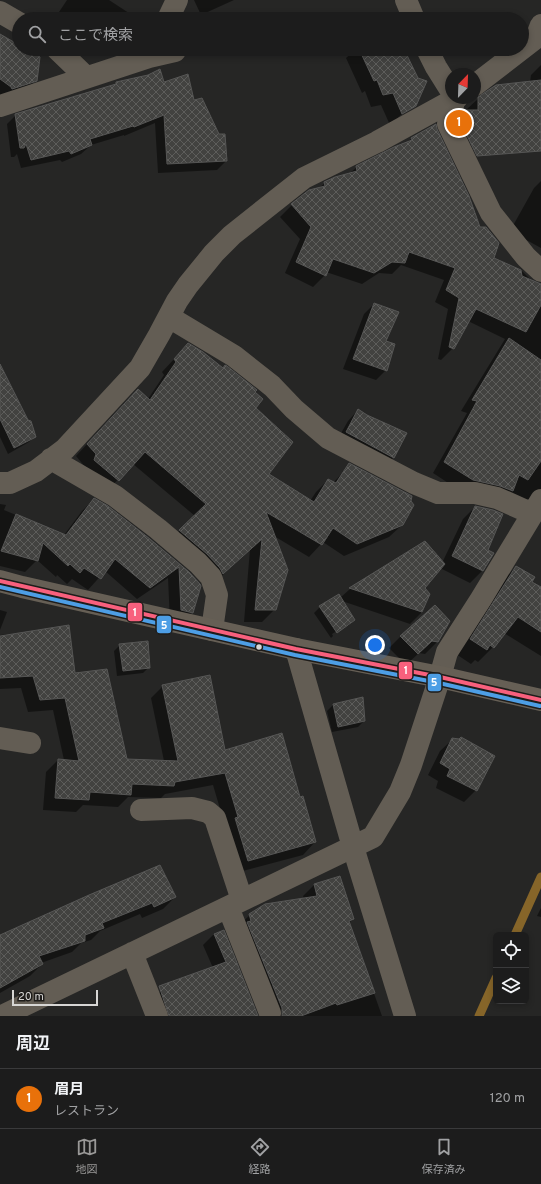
<!DOCTYPE html>
<html lang="ja">
<head>
<meta charset="utf-8">
<style>
	body { margin:0; font-family:Overpass,"Noto Sans JP",sans-serif; background:#292929; color:#f1f3f6 }
	.controls { position:absolute; right:12px; bottom:12px; display:grid; overflow:hidden; border-radius:6px; box-shadow:0 2px 6px #0003 }
	.controls button { width:36px; height:36px; display:grid; place-items:center; padding:0; border:0; border-bottom:1px solid #3a3a3b; background:#1c1c1c; color:#f1f3f6; font:20px sans-serif }
	.compass { position:absolute; left:445px; top:68px; width:36px; height:36px; border-radius:50%; background:#1c1c1c; box-shadow:0 2px 6px #0003; rotate:23deg }
	.scale { position:absolute; left:12px; bottom:10px; width:86px; box-sizing:border-box; padding-left:4px; border:2px solid #d7d6d4; border-top:0; font-size:11px; line-height:14px; white-space:nowrap; color:#d7d6d4; -webkit-text-stroke:3px #1e1c1a; paint-order:stroke }
	.you { position:absolute; left:375px; top:645px; width:14px; height:14px; margin:-10px; border:3px solid #fff; border-radius:50%; background:#1a73e8; box-shadow:0 0 0 6px #1a73e833 }
	.badge { display:grid; place-items:center; width:26px; height:26px; border-radius:50%; background:#999897; color:#fff; font-size:13px; font-weight:700 }
	.pin { position:absolute; translate:-50% -50%; border:2px solid #fff; box-shadow:0 1px 4px #0006 }
	.list { margin:0; padding:0; list-style:none }
	h2 { display:flex; justify-content:space-between; align-items:center; height:52px; margin:0; padding:0 16px; font-size:17px }
	h2 small { font-size:13px; font-weight:400; color:#a0a1a3 }
	.list li { display:grid; grid-template-columns:26px 1fr auto; gap:12px; align-items:center; box-sizing:border-box; height:60px; padding:0 16px; border-top:1px solid #3a3a3b }
	.list b { display:block; font-size:15px; white-space:nowrap }
	.list p { margin:0; font-size:13px; white-space:nowrap; color:#a0a1a3 }
	.list em { font-size:13px; font-style:normal; color:#a0a1a3 }
	.icon { flex:none; width:22px; height:22px; fill:none; stroke:currentColor; stroke-width:2; stroke-linecap:round; stroke-linejoin:round }
	.map { position:relative; flex:none; width:541px; height:1016px; overflow:hidden }
	.search { position:absolute; background:#1c1c1c; box-shadow:0 2px 6px #0003; left:12px; right:12px; top:12px; height:44px; display:flex; align-items:center; gap:10px; box-sizing:border-box; padding:0 14px; border-radius:22px; color:#a0a1a3; font-size:15px }
	.sheet { height:112px; background:#1c1c1c }
	nav { display:flex; justify-content:space-around; align-items:center; box-sizing:border-box; height:56px; border-top:1px solid #3a3a3b; background:#1c1c1c; font-size:11px; color:#a0a1a3 }
	nav a { display:grid; justify-items:center; gap:2px }
	nav .on { color:#999897 }
	.map>svg:first-child { display:block }
	.shadow { fill:#0007 }
	.lines { fill:none; stroke-linecap:round; stroke-linejoin:round }
	.stream { stroke:#866529; stroke-width:9 }
	.building { fill:url(#building-cross-hatch); stroke:#565655 }
	.street { stroke:#635d54; stroke-width:22 }
	.secondary { stroke:#665f55; stroke-width:22 }
	.bus-1-casing { stroke:#1e1c1a; stroke-width:7 }
	.bus-2-casing { stroke:#1e1c1a; stroke-width:7 }
	.bus-1 { stroke:#f8607d; stroke-width:4 }
	.bus-2 { stroke:#4d9ee5; stroke-width:4 }
	.bus-dot { fill:#d7d6d4; stroke:#1e1c1a; stroke-width:1.5 }
	.line-badge { stroke:#1e1c1a; stroke-width:1.5 }
	.badge-label { font-size:11px; text-anchor:middle; font-weight:bold; fill:#fff }
</style>
</head>
<body>
<div class="map">
<svg width="541" height="1016" viewBox="0 0 541 1016">
	<defs>
		<pattern id="building-cross-hatch" width="8" height="8" patternUnits="userSpaceOnUse"><rect width="8" height="8" fill="#424240"/><path d="M0 0l8 8M0 8l8-8" fill="none" stroke="#5d5d5b"/></pattern>
	</defs>
	<rect width="100%" height="100%" fill="#262625"/>
	<path class="shadow" d="M67,0h42l26,17 -1,2h-72l-5,-4z
		M194,0h40l-33,15z
		M0,34l19,11v4h6l11,31 -11,11 -25,6z
		M84,49h12l-5,5z
		M356,49h47l2,62 -15,14 -9,-20 -10,2 -6,-16 -3,2 -16,-35z
		M541,65v77l-74,-27v-6l12,-11 51,-16 1,-7z
		M117,83h46l31,18 32,60 -9,9 -59,3 -3,-50 -31,13v-1l-33,10 -10,9 -19,8 -2,-2 -39,8 -4,-14 -3,3h-3l-4,-33 9,-9 97,-29z
		M412,138l80,121 30,12 10,10 6,3h3v222l-5,-6 -7,-1 -6,1 -61,-8 -29,-19 34,-60 -6,-2 44,-72 -37,-18 -15,27 -12,12 -3,-1 10,-50 -13,-7 9,-22 -43,-15 -9,9 -13,-1 -17,11 -36,-12 -1,3 -12,12 -28,-14 15,-34 -20,-22 11,-11 18,-15 10,-3 6,-5 24,-9 8,-7 50,-24z
		M541,181v67l-31,-17 24,-43z
		M374,304l12,66 -10,10 -33,-11 21,-55z
		M188,344l66,49 14,81 42,27 6,-9 12,-12 5,3 17,-18 52,60 -13,12 -45,19 -21,-14 -14,15 -35,-21 1,73 -13,13h-18l6,-73 -39,37 -44,-43 28,-27 -62,-52 -27,28 -30,-36 50,-54 22,-3 16,-24 -2,-3z
		M0,376l35,60 -6,6 -21,12 -8,-17z
		M358,410l9,6 39,18 -13,24 -11,10 -46,-26 12,-21z
		M94,499l95,74 3,39 -12,12 -10,-2 -2,-44 -31,21 -32,-28 -17,19 -16,-11 -5,5 -10,-9 -1,2 -19,-17 -12,12 -25,-6v-62l6,1 -2,5 60,25 18,-24z
		M475,507l12,43 -5,21 -12,12 -30,-15 -16,20 -2,24 -12,12 -68,-23 12,19 -6,6v-2l-16,10 1,2 -2,2 -17,-25 6,-6 20,-9 10,-9 75,-46 17,20 21,-44z
		M516,567l15,15 10,6v68l-37,-23 -11,14 -15,15 -3,-2 -4,4 -15,-10 45,-72z
		M0,610l7,2 -7,18z
		M30,632l44,42 52,86 38,1 -13,-63 12,-12 61,65 75,48 3,-1 13,44 -12,13 -68,18 -9,-44 -13,-44 -48,9 -4,4 -33,-1 -10,10 -35,-2 -7,7 -33,-2 3,-38 12,-12h6l-11,-50 -25,2 -7,-24 -21,1v-54z
		M401,636l36,6 -12,12 -6,-1 -13,12 -17,-17z
		M120,645l29,22 -6,6 -26,3 -3,-25z
		M333,705l31,16 -6,6 -26,5 -5,-21z
		M453,739l23,51 -12,12 -28,-14 2,-7 -10,-6 12,-24z
		M339,878l14,41 -4,4 33,93h-113l-31,-90 12,-11 54,-16 -1,-3 11,-11z
		M175,897l-12,12 -21,9 -2,-4 -40,17 -9,9 -10,3 -9,9 -31,11 1,1 -12,12 -30,17v-57z
		M541,908v9l-4,-1z
		M214,934l43,82h-93l-7,-21 11,-11 45,-16 -10,-23z"/>
	<g class="lines">
		<path class="stream" d="M515,935l26,-58
			M479,1016l17,-38"/>
	</g>
	<path class="building" d="M0,34l19,11v4h7l14,8 -3,24 -25,8 -1,-2 -11,-8z
		M359,49h45l14,29 9,3 -11,25 -14,8 -9,-21 -10,2 -6,-15 -3,1z
		M160,69l4,13 24,-8 6,26 8,-2 17,36h6l2,27 -60,3 -3,-49 -30,12 -1,-1 -43,13 2,6 -21,9 -2,-3 -38,9 -5,-16 -2,4h-4l-5,-34 101,-30v-2l32,-7z
		M541,80v71l-64,5 -16,-33 4,-13h13v-13l18,-12z
		M436,124l1,5 32,67 11,31h6l13,16 -5,15 27,12 1,6 19,8v21l-15,27 -50,-23 -22,40 -5,-2 10,-49 -13,-8 9,-22 -46,-16 -4,11 -13,-1 -18,11 -41,-14 -7,17 -30,-14 15,-35 -20,-23 18,-14 16,-4 -1,-4 11,-5 22,-6 -1,-5 38,-19 18,-7 -1,-2z
		M374,303l25,9 -13,29 9,3 -8,27 -34,-12z
		M509,338l32,22v101l-13,19 -9,-5 -6,16 -13,-5 -27,-6 -29,-18 33,-61 -5,-1z
		M188,343l15,9 20,16 2,-3 2,1 30,24 -2,2 8,7 -7,9 37,34 -24,32 45,28 14,-23 8,4 13,-20 63,33 -1,5 3,4 -11,20 -46,19 -24,-16 -11,17 -56,-33 22,58 -12,40h-21l7,-71 -39,35 -3,-6 -13,-14 -28,-24 27,-26 -61,-52 -26,29 -25,-21 2,-6 -9,-10 51,-55 12,11 26,-38 -2,-3z
		M0,364l28,56 3,1 5,16 -22,11 -14,-29z
		M358,409l9,6 40,18 -13,25 -48,-26z
		M94,498l14,8 42,33 39,33 11,12 1,2 -8,27 -12,-3 -2,-43 -29,21 -35,-29 -14,20 -17,-11 -4,5 -10,-9 -2,2 -25,-23 -5,18 -37,-10 15,-37 50,21z
		M475,506l18,4 10,4 -15,36 6,3 -11,18 -31,-15z
		M425,541l20,23 -20,24 5,6 -8,18 -73,-24z
		M516,566l19,11 -3,5 9,5v45l-23,-15 -24,31 -4,-3 -3,5 -17,-11z
		M339,594l16,26 -18,13 -18,-27z
		M435,605l15,16 -12,21 -6,-1 -14,13 -18,-18z
		M69,625l6,48 32,-4 20,90 51,2 -16,-76 48,-10 15,75 57,-17 18,64 3,-1 13,46 -68,19 -13,-43 3,-1 -13,-44 -50,9 -1,4 -42,-2 -1,11 -41,-3 -1,8 -34,-2 3,-39 21,2 -14,-63 -25,2 -7,-24 -33,2v-42z
		M148,641l2,27 -27,3 -4,-27z
		M363,697l2,24 -27,6 -5,-23z
		M461,737l34,19 -18,35 -30,-15 3,-7 -10,-6 12,-25 7,1z
		M160,865l16,32 -22,10 -2,-4 -50,20 2,5 -19,7v6l-46,15 4,8 -43,24v-53l89,-40z
		M340,876l14,43 -5,2 26,72 -38,12 -1,-2 -35,13h-19v-8l-35,-86 4,-1 -2,-7 16,-10 52,-8 -3,-12z
		M224,930l34,86h-89l-10,-30 67,-24 -12,-28z"/>
	<g class="lines">
		<path class="street" d="M406,0l8,19
			M0,12l19,11
			M168,19l9,-19
			M57,49l29,28
			M427,49l9,18 15,24
			M475,85l61,-47 5,-13
			M455,98l-7,26 43,89 35,44 15,14
			M0,106l149,-49 26,-6
			M169,317l65,39 38,30 22,23 34,29 86,45 24,10h37l22,5 36,16
			M51,459l64,37 43,33 40,34 13,14 6,18 -5,35
			M0,483h10l26,-12 29,-22 75,-81 19,-33 18,-34 11,-16 26,-32 18,-18 72,-57 73,-36 80,-44
			M296,649l57,198 52,169
			M0,738l30,5
			M141,810l51,-2 16,4 7,6 27,82
			M228,907l42,106
			M132,953l25,63
			M2,1016l371,-179 27,-45 11,-27 29,-88 7,-25 34,-53 60,-99"/>
		<path class="secondary" d="M0,581l22,6 274,62 144,28 101,23"/>
		<g class="bus-1-casing">
			<path id="bus-1" d="M0,581l296,68 144,28 101,23"/>
		</g>
		<g class="bus-2-casing">
			<path id="bus-2" d="M0,587l295,68 144,28 101,23"/>
		</g>
		<use href="#bus-1" class="bus-1"/>
		<use href="#bus-2" class="bus-2"/>
	</g>
	<circle class="bus-dot" cx="259" cy="647" r="3.5"/>
	<g class="line-badge">
		<rect x="127" y="602" width="16" height="20" rx="4" fill="#f8607d"/>
		<rect x="156" y="615" width="16" height="19" rx="4" fill="#4d9ee5"/>
		<rect x="398" y="661" width="15" height="19" rx="4" fill="#f8607d"/>
		<rect x="427" y="673" width="15" height="19" rx="4" fill="#4d9ee5"/>
	</g>
	<g class="badge-label">
		<text x="135" y="616">1</text>
		<text x="164" y="629">5</text>
		<text x="406" y="674">1</text>
		<text x="434" y="686">5</text>
	</g>
</svg>
<div class="controls">
<button><svg class="icon" aria-label="locate" viewBox="0 0 24 24"><circle cx="12" cy="12" r="6"/><path d="M12 2v4M12 18v4M2 12h4M18 12h4"/></svg></button>
<button><svg class="icon" aria-label="layers" viewBox="0 0 24 24"><path d="M12 4l9 5-9 5-9-5zM3 14l9 5 9-5"/></svg></button>
</div>
<svg class="compass" viewBox="-18 -18 36 36"><path d="M0-13l5 13h-10z" fill="#e53935"/><path d="M0 13l5-13h-10z" fill="#a0a1a3"/></svg>
<div class="scale">20 m</div>
<div class="you"></div>
<div class="pin badge" style="left:459px;top:123px;background:#e8710a">1</div>
<div class="search"><svg class="icon" aria-label="search" viewBox="0 0 24 24"><circle cx="10" cy="10" r="6"/><path d="M15 15l6 6"/></svg>ここで検索</div>
</div>
<section class="sheet">
<h2>周辺<small></small></h2>
<ul class="list">
<li><span class="badge" style="background:#e8710a">1</span><div><b>眉月</b><p>レストラン</p></div><em>120 m</em></li>
</ul>
</section>
<nav>
<a class="on"><svg class="icon" aria-label="map" viewBox="0 0 24 24"><path d="M3 6l6-2 6 2 6-2v14l-6 2-6-2-6 2zM9 4v14M15 6v14"/></svg>地図</a>
<a><svg class="icon" aria-label="directions" viewBox="0 0 24 24"><path d="M12 3l9 9-9 9-9-9zM9 14v-3h6M13 9l2 2-2 2"/></svg>経路</a>
<a><svg class="icon" aria-label="saved" viewBox="0 0 24 24"><path d="M7 4h10v16l-5-4-5 4z"/></svg>保存済み</a>
</nav>
</body>
</html>
